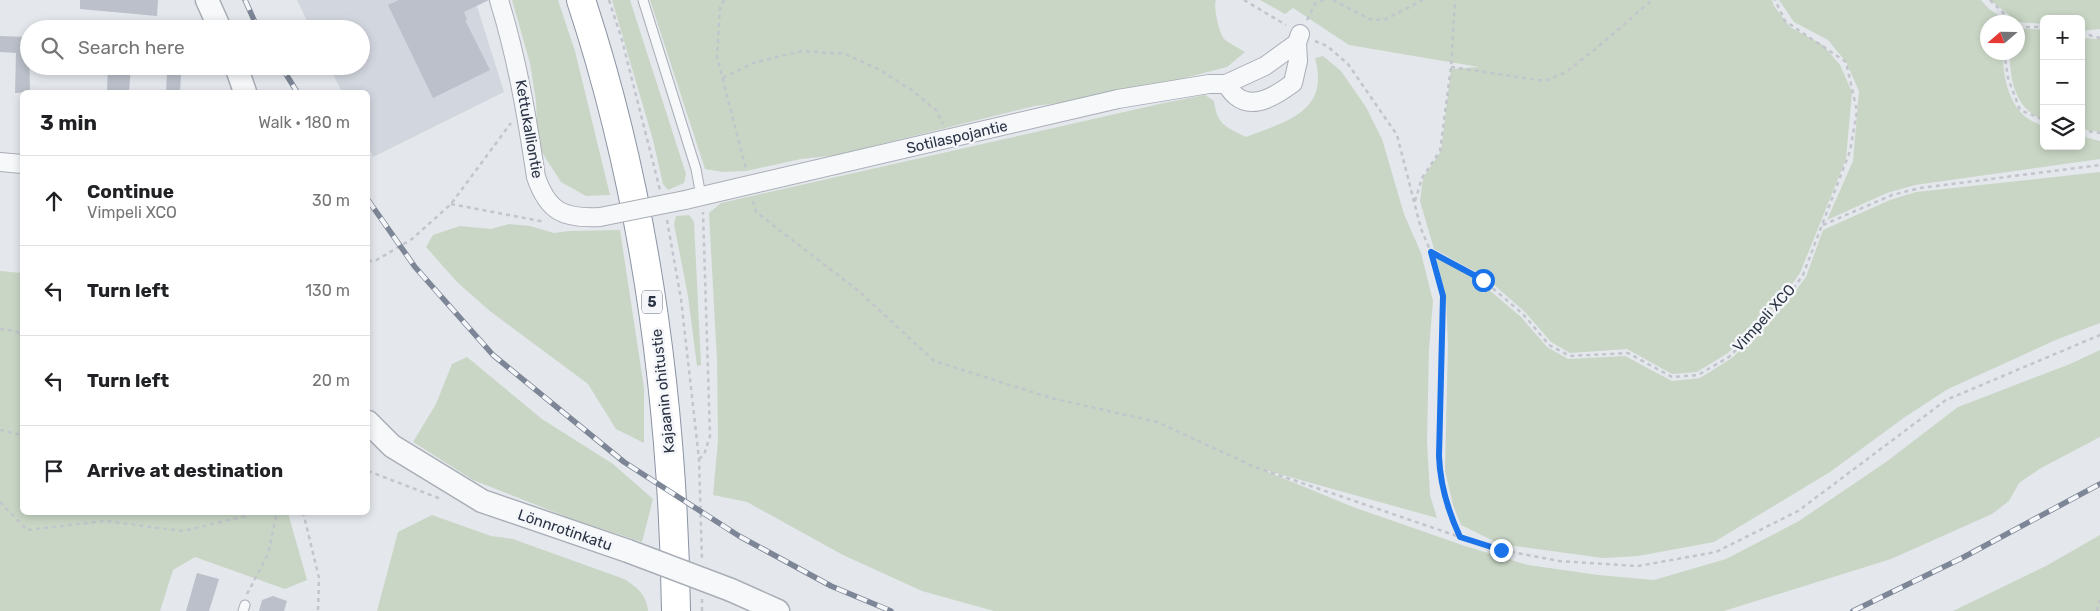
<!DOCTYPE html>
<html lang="en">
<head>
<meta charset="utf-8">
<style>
	body { margin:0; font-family:Rubik,sans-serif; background:#f2f2f2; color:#202124 }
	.controls { position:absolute; right:15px; top:15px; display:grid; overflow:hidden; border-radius:8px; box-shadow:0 2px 8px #0003 }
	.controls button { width:45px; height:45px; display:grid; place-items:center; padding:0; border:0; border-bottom:1px solid #e0e0e0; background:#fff; color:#202124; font:25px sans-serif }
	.compass { position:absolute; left:1980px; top:15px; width:45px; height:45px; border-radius:50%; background:#fff; box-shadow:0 2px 8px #0003; rotate:250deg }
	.stop { position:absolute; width:15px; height:15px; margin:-11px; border:4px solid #1a73e8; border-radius:50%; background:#fff }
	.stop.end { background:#1a73e8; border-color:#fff; box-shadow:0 1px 5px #0008 }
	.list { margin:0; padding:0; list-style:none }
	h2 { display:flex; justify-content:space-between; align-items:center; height:65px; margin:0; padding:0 20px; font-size:21px }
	h2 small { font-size:16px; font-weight:400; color:#757577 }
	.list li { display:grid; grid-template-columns:32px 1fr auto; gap:15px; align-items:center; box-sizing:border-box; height:90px; padding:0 20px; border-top:1px solid #e0e0e0 }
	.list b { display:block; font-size:19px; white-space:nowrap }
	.list p { margin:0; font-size:16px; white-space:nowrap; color:#757577 }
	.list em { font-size:16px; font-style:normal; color:#757577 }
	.icon { flex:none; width:28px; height:28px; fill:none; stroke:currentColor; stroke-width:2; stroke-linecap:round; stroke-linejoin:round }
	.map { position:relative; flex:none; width:2100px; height:611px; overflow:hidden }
	.search { position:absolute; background:#fff; box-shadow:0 2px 8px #0003; left:20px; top:20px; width:350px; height:55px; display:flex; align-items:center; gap:12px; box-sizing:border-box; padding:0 18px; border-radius:28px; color:#757577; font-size:19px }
	.panel { position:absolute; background:#fff; box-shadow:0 2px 8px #0003; left:20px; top:90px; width:350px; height:425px; border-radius:8px }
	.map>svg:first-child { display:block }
	.built { fill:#d2d6de }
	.green { fill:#c9d6c5 }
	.building { fill:#bbc0ca }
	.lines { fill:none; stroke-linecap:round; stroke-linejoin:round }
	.service-casing { stroke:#a9aeb7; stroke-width:11 }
	.minor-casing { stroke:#a9aeb7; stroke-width:20 }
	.tertiary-casing { stroke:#a9aeb7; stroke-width:25 }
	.trunk-casing { stroke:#8b94a3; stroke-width:30 }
	.path { stroke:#c2c5cb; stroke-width:2.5; stroke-dasharray:4 4; stroke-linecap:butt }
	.service { stroke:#f7f8fa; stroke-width:9 }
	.minor { stroke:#f7f8fa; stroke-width:18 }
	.tertiary { stroke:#f7f8fa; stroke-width:22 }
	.trunk { stroke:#fff; stroke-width:28 }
	.rail-casing { stroke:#7d8696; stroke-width:5.5 }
	.rail { stroke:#f4f6f9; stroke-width:4; stroke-dasharray:11; stroke-linecap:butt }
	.minor-bridge-casing { stroke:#a9aeb7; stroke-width:20; stroke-linecap:butt }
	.tertiary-bridge-casing { stroke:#a9aeb7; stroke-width:25; stroke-linecap:butt }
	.minor-bridge { stroke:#f7f8fa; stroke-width:18 }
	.tertiary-bridge { stroke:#f7f8fa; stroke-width:22 }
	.route { stroke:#1a73e8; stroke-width:6 }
	.labels { text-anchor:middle; stroke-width:5; stroke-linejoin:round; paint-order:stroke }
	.shield { fill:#f4f6f9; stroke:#676e7b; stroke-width:1 }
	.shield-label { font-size:14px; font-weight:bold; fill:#2b3445 }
	.street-label { font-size:15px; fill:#2b3445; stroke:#f4f6f9 }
</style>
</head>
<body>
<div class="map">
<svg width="2100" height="611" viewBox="0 0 2100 611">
	<rect width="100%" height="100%" fill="#e4e7ec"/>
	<path class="built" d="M297,0h178l29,92 -131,65 -5,-12v-53h-26l-13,-26h32v-37h-50z"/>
	<path class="green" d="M512,0h46l17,51 35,144 -24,1 -25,-14 -23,-36 -2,-45 -6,-38z
		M612,0h18l56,174 -2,9 -16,7 -5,-6 -10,-44z
		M650,0h566c-3,7 3,33 8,39 6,5 15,9 21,13l-18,15 -89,23 -45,9 -59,7 -197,49 -36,4 -55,12 -23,1 -18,-3z
		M1260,0h512l2,6 16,21 33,18 17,20 12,27 -6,67 -46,114 -20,28 -52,52 -31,19 -25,2 -45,-25 -57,4 -19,-11 -26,-30 -40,-35 -51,-28 -14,-48 3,-23 18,-27 10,-82 28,-2 -130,-22 -56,-37 -8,6z
		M1779,0h202l8,9 19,13h-20v30l15,1c0,30 8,64 41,73v20h37v-10l19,5v18l-185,26 -28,8 -60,27 26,-59 6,-70 -13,-29 -18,-22 -34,-18z
		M1990,0h110v29l-19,2v-12h-37v5l-26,-2z
		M2019,28l25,2v89c-28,-7 -35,-41 -34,-66l8,-1z
		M2081,38l19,1v93l-19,-3z
		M1323,56l18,15 25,36 16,32 22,75 17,39 12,48 -4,48 -2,92 3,54 7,23 -176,-49 92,38 112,39 63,19 70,10 56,5 72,-21 73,-38 87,-59 72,-55 112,-43 30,-14v87l-59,31 -22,15 -10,18 -17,13 -101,45 -167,52h-730l-72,-20 -79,-36 -96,-53 -34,-7 5,-54 -1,-81 -8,-147 12,-10 443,-100 41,-8 9,6c3,24 12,26 32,36 41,-16 84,-25 69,-79z
		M2100,172v151l-42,16 -110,50 -43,28 -75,55 -116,70 -76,14 -35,2 -103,-14 -39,-19 -8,-20 -8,-34 3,-127 -2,-47 -10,-40 45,26 40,34 26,30 21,12 57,-3 47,25 28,-3 32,-20 27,-26 26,-27 21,-28 17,-47 67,-30 26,-8z
		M689,215l5,7 7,143 -4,1 -9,-70 -14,-72 2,-8z
		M509,224l21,2 24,7 15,-2 51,-1 24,158v55l-28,-14 -28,-45 -97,-72 -34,-30 -31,-35 7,-12 27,-9 31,3z
		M0,271l22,2v239l266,1 19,67 -22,9 -90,-32 -22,13 -13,41h-160z
		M467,357l75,62 71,45 40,35 -11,43 -70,-23 -99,-39 -60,-38 23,-38 16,-40z
		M432,515l59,21 22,3 111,40c13,8 23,16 24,32h-271l21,-79z
		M2100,535v76h-147l93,-45z"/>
	<path class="building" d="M80,0h78l-1,16 -77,-7z
		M399,0h90l-25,12 3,8h-2l25,50 -57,28 -45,-93z
		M0,36l29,1 1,55 -15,1 1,-40 -16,-1z
		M108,66h23l-2,26h-22z
		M167,73l14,1 -1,18h-14z
		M197,573l22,6 -10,32h-23z
		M273,596l14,5 -3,10h-25l3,-11z"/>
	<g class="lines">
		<g class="service-casing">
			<path id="service" d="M643,0l53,169 5,27
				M243,611l2,-6"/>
		</g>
		<g class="minor-casing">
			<path id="minor" d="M499,0c18,58 28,117 37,177 12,35 28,42 64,40
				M1226,84c3,4 6,9 10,12 18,15 42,-2 57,-13l5,-22 -1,-18
				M0,162l22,2
				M685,200l433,-101 91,-15h17l39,-18 32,-23 3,-9"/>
		</g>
		<g class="tertiary-casing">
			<path id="tertiary" d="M207,0l13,29
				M236,66l9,26
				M368,422l24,24 90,55 146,50
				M731,590l47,21"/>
		</g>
		<g class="trunk-casing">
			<path id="trunk" d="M581,0c65,197 92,404 95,611"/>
		</g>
		<path class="path" d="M609,0l13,40 38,150
			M724,0l-4,7 -3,50 29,112
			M1244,0l42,25
			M1333,0l36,19 15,1 39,-20
			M1990,0l23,22
			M1307,20l9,-18 11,-2
			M2018,27h26
			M2081,33l19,5
			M1315,41l12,5 21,18 49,71 24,94 10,23 12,44 -3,176 9,41 11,24 41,13 58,11 79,5 78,-14 82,-41 148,-111 154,-65
			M2004,52l4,26 12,32 24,10
			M1451,67l94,14 21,-9 33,-26 53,-46
			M723,78l30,-15 49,-12 43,3 35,16 33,21 24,20 6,13
			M2081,130l19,3
			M753,201l3,11 104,80 74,69 117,37 106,24 98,45 205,70
			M1415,201l7,-23 18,-27 11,-84 4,-67
			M451,204l94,18
			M667,220l14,79 18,160 3,101
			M1823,225l69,-30 28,-7 180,-23
			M1431,252l52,28 40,34 26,31 21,11 58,-3 44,24 26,-2 31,-18 56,-57 18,-25 47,-124 7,-40 -11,-49 -61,-41 -10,-21
			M368,261h7l37,-22 39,-35 60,-81
			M0,329l15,2 7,4
			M0,430l22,5
			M699,459l5,-4 6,-19 -7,-224
			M368,471l73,28
			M0,502l27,28 78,-9 78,10 63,-15 6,-4
			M303,512l16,66 -1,33
			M247,594l21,-40 9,-42
			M702,611v-13
			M2097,611l3,-11"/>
		<use href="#service" class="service"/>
		<use href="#minor" class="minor"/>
		<use href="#tertiary" class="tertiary"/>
		<use href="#trunk" class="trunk"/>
		<g class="rail-casing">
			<path id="rail" d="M245,0l13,29
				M281,66l16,26
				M368,200l47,67 78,88 131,107 115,74 92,50 60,25
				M1853,611l109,-53 138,-74"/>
		</g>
		<use href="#rail" class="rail"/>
		<g class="minor-bridge-casing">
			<path id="minor-bridge" d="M600,217l85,-17"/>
		</g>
		<g class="tertiary-bridge-casing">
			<path id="tertiary-bridge" d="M628,551l103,39"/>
		</g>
		<use href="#minor-bridge" class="minor-bridge"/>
		<use href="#tertiary-bridge" class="tertiary-bridge"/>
	</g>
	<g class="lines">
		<path class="route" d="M1483,280l-52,-28 12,44 -4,160c1,29 9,55 21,81l41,13"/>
	</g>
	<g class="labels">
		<rect class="shield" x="642" y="290.5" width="20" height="23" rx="4"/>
		<g class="shield-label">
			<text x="652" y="307">5</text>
		</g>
		<g class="street-label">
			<text transform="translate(529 129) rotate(80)" y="5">Kettukalliontie</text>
			<text transform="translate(957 137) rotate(-13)" y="5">Sotilaspojantie</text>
			<text transform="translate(1764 318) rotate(-48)" y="5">Vimpeli XCO</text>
			<text transform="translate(663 391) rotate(-96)" y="5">Kajaanin ohitustie</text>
			<text transform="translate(565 530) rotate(19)" y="5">Lönnrotinkatu</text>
		</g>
	</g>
</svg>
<div class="controls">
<button>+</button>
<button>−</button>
<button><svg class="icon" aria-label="layers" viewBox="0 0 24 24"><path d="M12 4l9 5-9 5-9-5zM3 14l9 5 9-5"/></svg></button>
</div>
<svg class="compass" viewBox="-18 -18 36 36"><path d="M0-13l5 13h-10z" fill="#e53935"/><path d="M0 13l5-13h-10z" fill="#757577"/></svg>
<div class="stop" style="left:1483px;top:280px"></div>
<div class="stop end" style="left:1501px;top:550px"></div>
<div class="search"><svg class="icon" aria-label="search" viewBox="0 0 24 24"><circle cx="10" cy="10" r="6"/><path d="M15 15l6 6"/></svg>Search here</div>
<section class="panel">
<h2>3 min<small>Walk · 180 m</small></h2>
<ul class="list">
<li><svg class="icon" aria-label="ahead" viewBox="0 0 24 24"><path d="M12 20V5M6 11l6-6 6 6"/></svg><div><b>Continue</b><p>Vimpeli XCO</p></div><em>30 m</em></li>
<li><svg class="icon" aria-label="left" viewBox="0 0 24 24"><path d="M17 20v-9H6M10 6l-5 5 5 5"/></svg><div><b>Turn left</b></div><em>130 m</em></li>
<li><svg class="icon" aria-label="left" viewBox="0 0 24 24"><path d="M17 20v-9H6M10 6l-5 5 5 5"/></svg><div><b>Turn left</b></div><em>20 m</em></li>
<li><svg class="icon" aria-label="arrive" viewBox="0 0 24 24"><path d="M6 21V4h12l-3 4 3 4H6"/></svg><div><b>Arrive at destination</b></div></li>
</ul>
</section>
</div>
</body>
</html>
